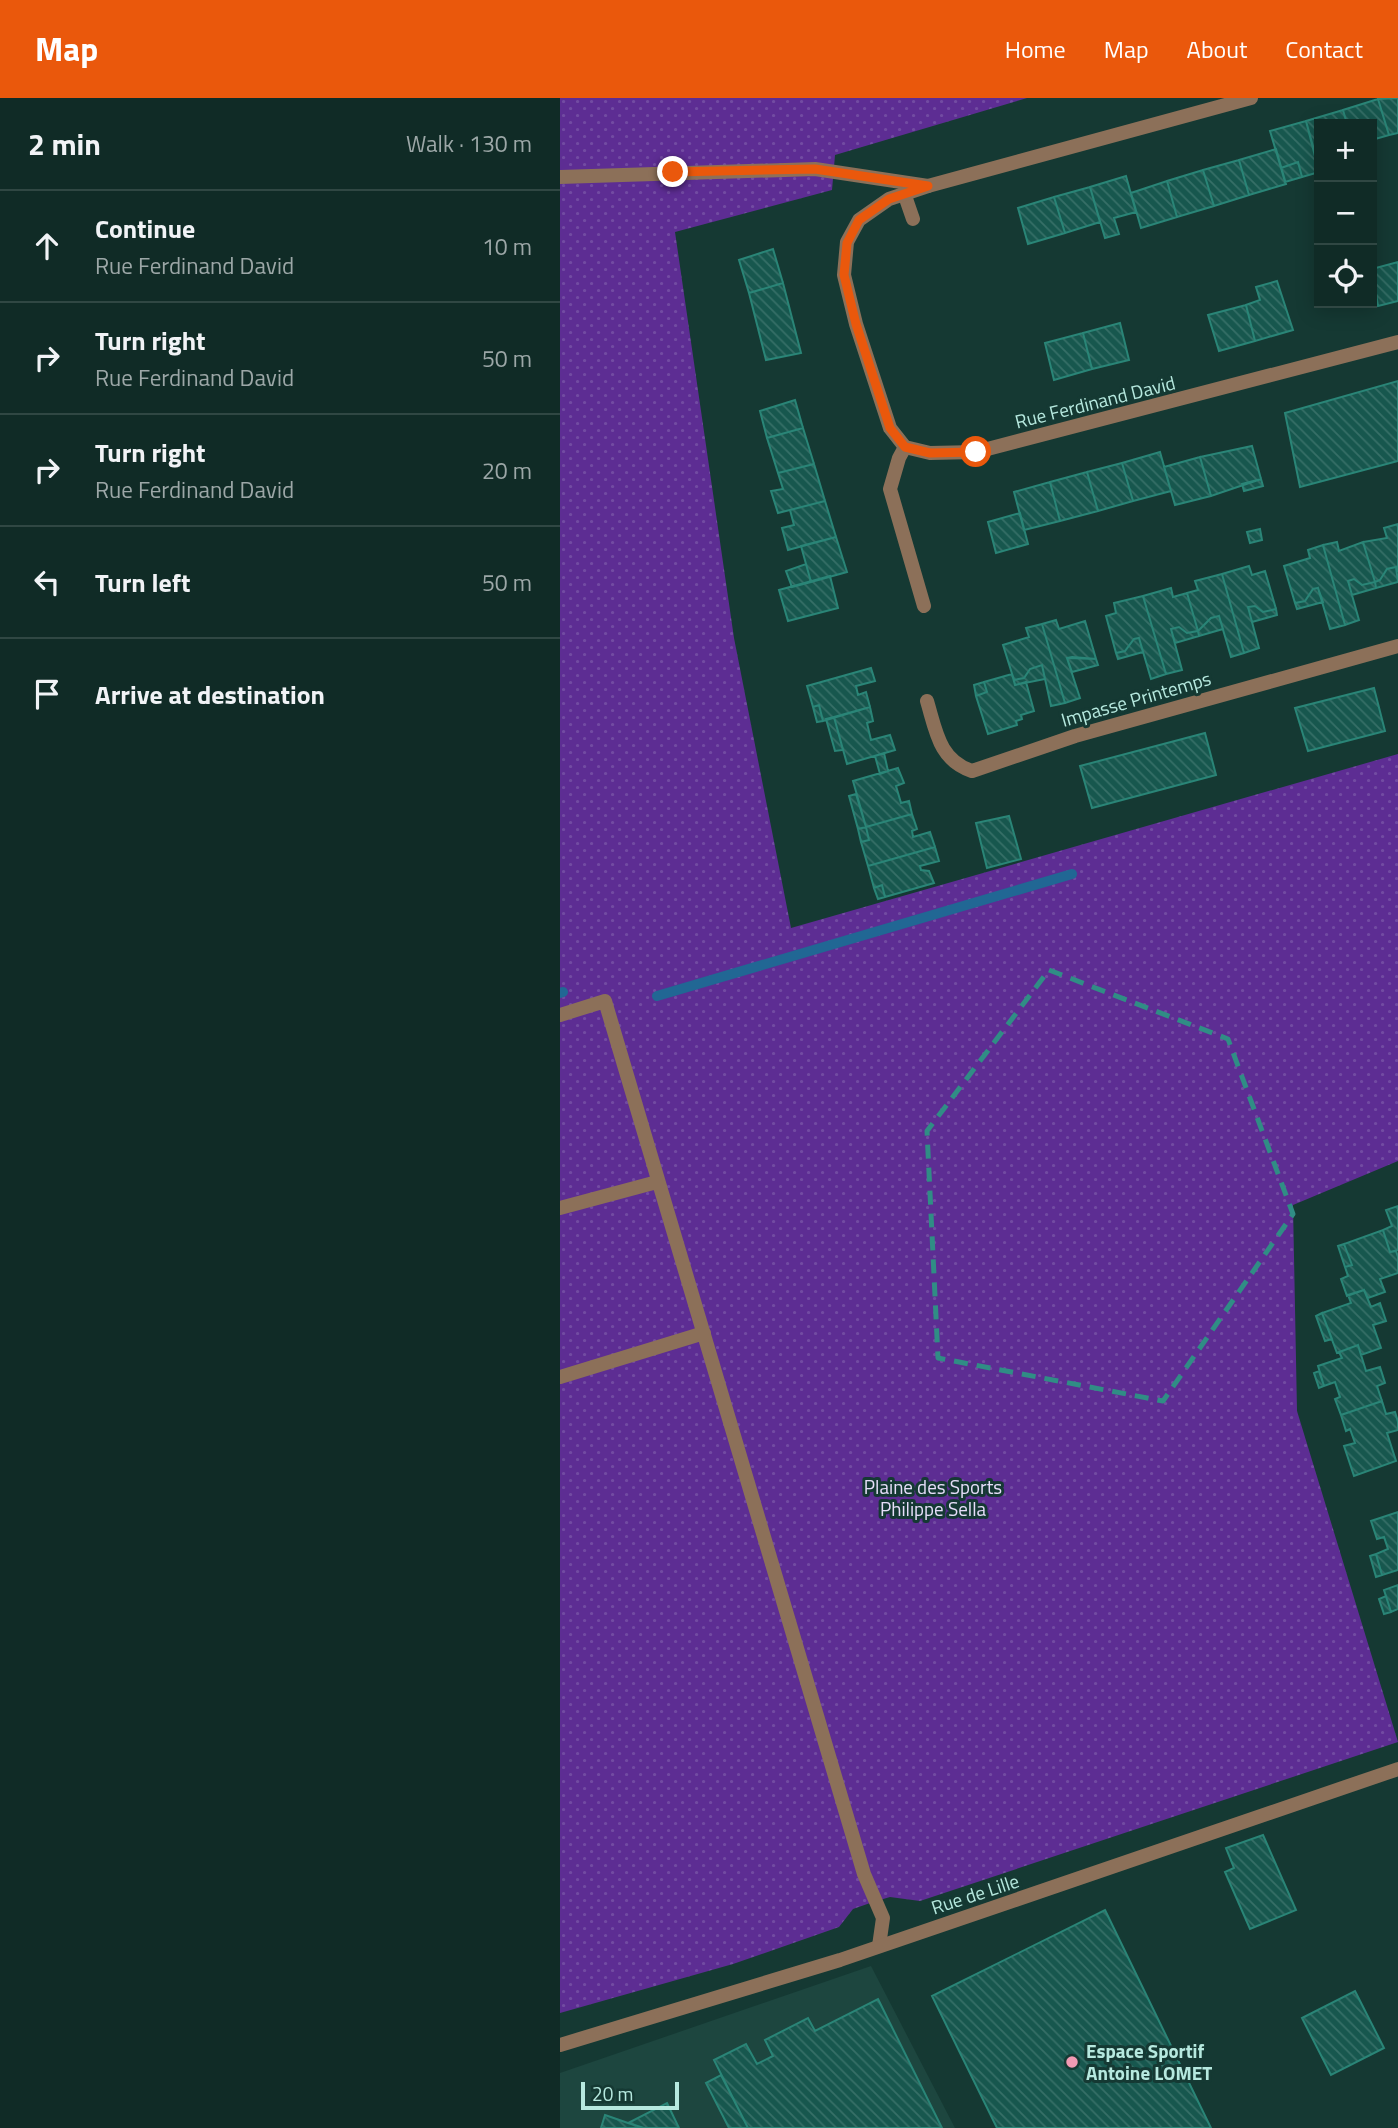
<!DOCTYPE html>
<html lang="en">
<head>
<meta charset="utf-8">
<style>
	body { margin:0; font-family:"Titillium Web",sans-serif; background:#19332e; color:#f1f3f6 }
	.controls { position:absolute; right:21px; top:21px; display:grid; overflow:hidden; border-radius:0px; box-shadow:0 4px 18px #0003 }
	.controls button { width:63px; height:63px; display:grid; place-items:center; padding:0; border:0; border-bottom:2px solid #304743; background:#102b26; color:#f1f3f6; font:35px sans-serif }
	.scale { position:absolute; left:21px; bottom:18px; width:98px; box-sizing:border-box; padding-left:7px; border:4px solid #b6e9df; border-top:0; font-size:19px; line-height:24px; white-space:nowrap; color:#b6e9df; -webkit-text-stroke:5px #153933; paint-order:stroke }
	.stop { position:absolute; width:21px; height:21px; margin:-16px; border:5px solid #ea580c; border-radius:50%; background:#fff }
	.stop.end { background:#ea580c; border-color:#fff; box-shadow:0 2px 7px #0008 }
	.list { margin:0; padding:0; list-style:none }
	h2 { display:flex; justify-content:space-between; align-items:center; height:91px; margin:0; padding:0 28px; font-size:30px }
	h2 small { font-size:23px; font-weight:400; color:#9ca7a7 }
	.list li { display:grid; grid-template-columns:46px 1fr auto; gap:21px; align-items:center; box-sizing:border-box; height:112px; padding:0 28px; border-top:2px solid #304743 }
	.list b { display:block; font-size:26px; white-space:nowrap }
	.list p { margin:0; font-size:23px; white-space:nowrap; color:#9ca7a7 }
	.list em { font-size:23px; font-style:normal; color:#9ca7a7 }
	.icon { flex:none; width:38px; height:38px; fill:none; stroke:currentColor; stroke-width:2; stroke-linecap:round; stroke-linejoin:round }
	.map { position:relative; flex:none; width:838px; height:2030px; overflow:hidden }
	header { display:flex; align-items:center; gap:42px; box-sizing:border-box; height:98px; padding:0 35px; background:#ea580c; color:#fff }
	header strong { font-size:33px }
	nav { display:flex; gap:38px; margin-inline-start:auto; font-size:24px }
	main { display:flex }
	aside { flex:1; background:#102b26 }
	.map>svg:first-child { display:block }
	.built { fill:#1d463f }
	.park { fill:url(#park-dots) }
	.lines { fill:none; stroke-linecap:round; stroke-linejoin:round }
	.stream { stroke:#216794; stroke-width:10 }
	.building { fill:url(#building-back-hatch); stroke:#2a8577; stroke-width:2 }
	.service { stroke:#8c7059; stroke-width:14 }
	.minor { stroke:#8c7059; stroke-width:14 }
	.route { stroke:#ea580c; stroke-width:9 }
	.marked { fill:none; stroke:#308d85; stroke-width:5; stroke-dasharray:14 9; stroke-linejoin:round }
	.poi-dot { fill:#f19ab3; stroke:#153933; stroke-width:2.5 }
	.labels { text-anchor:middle; stroke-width:6; stroke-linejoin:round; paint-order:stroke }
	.street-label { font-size:19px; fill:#b6e9df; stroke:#153933 }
	.park-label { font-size:19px; fill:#e7defa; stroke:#153933 }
	.poi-label { font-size:19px; font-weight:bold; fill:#b6e9df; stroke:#153933; text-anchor:start }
</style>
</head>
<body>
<header>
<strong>Map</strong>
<nav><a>Home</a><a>Map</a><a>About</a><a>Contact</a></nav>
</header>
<main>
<aside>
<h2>2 min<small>Walk · 130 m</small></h2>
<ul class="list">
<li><svg class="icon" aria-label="ahead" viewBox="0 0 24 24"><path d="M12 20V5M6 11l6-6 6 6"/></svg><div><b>Continue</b><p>Rue Ferdinand David</p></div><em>10 m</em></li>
<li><svg class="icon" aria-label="right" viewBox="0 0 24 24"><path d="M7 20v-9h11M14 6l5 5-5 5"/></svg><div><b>Turn right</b><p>Rue Ferdinand David</p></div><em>50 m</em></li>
<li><svg class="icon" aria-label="right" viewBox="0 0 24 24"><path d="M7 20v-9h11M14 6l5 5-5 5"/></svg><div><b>Turn right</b><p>Rue Ferdinand David</p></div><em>20 m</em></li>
<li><svg class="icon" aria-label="left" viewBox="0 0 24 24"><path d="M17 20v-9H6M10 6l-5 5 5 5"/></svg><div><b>Turn left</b></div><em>50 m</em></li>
<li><svg class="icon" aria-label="arrive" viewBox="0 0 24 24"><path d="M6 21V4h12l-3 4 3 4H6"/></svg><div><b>Arrive at destination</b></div></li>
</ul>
</aside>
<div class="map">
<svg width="838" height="2030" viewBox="0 0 838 2030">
	<defs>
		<pattern id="park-dots" width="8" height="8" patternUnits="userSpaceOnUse" patternTransform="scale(1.75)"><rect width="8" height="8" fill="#5d2d93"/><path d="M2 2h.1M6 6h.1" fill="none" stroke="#724ba2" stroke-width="1.8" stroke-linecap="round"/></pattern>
		<pattern id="building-back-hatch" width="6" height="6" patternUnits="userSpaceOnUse" patternTransform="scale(1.75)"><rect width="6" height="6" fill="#17574e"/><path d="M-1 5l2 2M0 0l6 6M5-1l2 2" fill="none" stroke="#366f67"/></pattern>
	</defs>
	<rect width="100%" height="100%" fill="#153933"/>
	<path class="built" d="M311,1868l84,162h-395v-55z"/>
	<path class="park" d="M0,0h467l-192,57 -3,35 -157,42 59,406 57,290 607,-174v407l-105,44 4,206 101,331 -478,159 -30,-4 -17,5 -20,7 -14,18 -106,37 -173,49z"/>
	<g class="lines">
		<path class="stream" d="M0,895l3,-1
			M97,898l415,-122"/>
	</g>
	<path class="building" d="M838,0v35l-9,2 -11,-36z
		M818,1l11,36 -17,5v-16h-25l-4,-14z
		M783,12l4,14h-28v32l-3,1 -10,-36z
		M746,23l13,51 -17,5 -4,-15 -17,6 -11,-37z
		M716,51l10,35 -37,11 -10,-35z
		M679,62l10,35 -35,11 -11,-36z
		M738,64l4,15 -17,5 -4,-14z
		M643,72l11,36 -37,11 -10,-36z
		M566,78l10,36 -22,6 5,16 -14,4 -15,-51z
		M607,83l10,36 -36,11 -10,-35z
		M530,89l10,35 -35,11 -11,-36z
		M494,99l11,36 -37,11 -10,-36z
		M213,151l10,34 -34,10 -10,-33z
		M838,164v39l-20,5 -6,-37z
		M717,183l16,49 -38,11 -9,-36 14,-5 -4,-13z
		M223,185l18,70 -35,7 -17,-67z
		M686,207l9,36 -36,10 -11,-36z
		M560,225l9,37 -37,9 -9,-36z
		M523,235l9,36 -38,11 -9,-37z
		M838,283v80l-98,26 -15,-74z
		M235,302l8,28 -36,10 -7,-27z
		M243,330l11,36 -36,9 -11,-35z
		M692,348l9,33 -50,17 -11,-39z
		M600,354l11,39 -38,10 -11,-38z
		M640,359l11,39 -36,9 -11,-38z
		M562,365l11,38 -35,10 -11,-39z
		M254,366l11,37 -47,12 -7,-22 12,-2 -5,-16z
		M527,374l11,39 -38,10 -10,-39z
		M701,381l2,7 -19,5 -2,-7z
		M490,384l10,39 -36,9 -10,-38z
		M265,403l11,36 -48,13 -6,-22 12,-3 -4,-15z
		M460,415l8,31 -32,9 -8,-31z
		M838,426v48l-2,-5 -9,2 -7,11 -5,2 -12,-40 24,-4 -3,-10z
		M700,431l2,11 -12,3 -3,-11z
		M276,439l11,35 -36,10 -10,-36z
		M777,444l2,9 24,-9 12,40 -13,3 -8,-6 -6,2 11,39 -14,5 -22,-80z
		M763,447l22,80 -15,4 -12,-41 -5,1 -8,12 -10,2 -11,-37 26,-8 -2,-8z
		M246,466l5,18 -19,5 -6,-16z
		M689,468l3,9 13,-4 11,38 -13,3 -8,-6 -7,1 11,41 -15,5 -22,-79z
		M836,469l2,15 -22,6 -1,-6 5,-2 7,-11z
		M662,476l22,79 -13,4 -12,-41 -8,2 -13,13 -11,-38 11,-3 -3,-9z
		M270,478l8,32 -50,13 -9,-31z
		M794,481l8,6 13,-3 1,6 -24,7 -4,-14z
		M611,490l2,9 14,-4 11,38 -11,2 -8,-6 -8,2 11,41 -16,4 -23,-78z
		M758,490l5,14 -26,7 -2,-6 10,-2 8,-12z
		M583,498l23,78 -15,5 -12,-41 -5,1 -9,12 -9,2 -10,-37 10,-3 -2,-10z
		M695,508l8,6 13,-3 1,6 -25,7 -4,-15z
		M659,518l4,13 -24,7 -1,-5 13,-13z
		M496,522l3,9 26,-8 11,38 -29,-1 13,40 -15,5 -23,-79z
		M482,526l23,79 -14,3 -9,-41 -12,4 -6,9 -10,2 -11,-35 26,-8 -3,-9z
		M619,529l8,6 11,-2 1,5 -24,7 -4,-14z
		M579,540l4,14 -25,7 -2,-6 9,-2 9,-12z
		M512,559l24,2 2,6 -26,7 -5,-14z
		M482,567l3,14 -30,6 -1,-5 10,-2 6,-9z
		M311,570l4,13 -19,5 2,9 8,-3 4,15 -47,14 -4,-16 -6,2 -6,-21z
		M452,576l3,11 11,-3 8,29 -13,4 1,4 -6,2 1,4 -29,9 -12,-38 11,-4 -3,-10z
		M424,584l3,10 -11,4 -2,-11z
		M814,590l11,43 -77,20 -13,-43z
		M259,607l4,16 -6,1 -4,-15z
		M310,609l3,14 -6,2 4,17 19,-5 5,15 -48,14 -13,-47z
		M274,619l9,33 -8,1 -9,-32z
		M645,635l11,42 -124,33 -12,-42z
		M324,655l4,18 -8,3 -5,-18z
		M338,670l6,15 -8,3 5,17 8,-2 3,13 -46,13 -13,-46z
		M296,696l10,33 -8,2 -9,-33z
		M352,716l5,15 -5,2 1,6 17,-5 5,15 -67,19 -7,-24 8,-2 -3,-13z
		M449,718l12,43 -34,9 -11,-45z
		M306,729l3,13 -8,2 -3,-13z
		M375,749l4,14 -19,5 1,4 8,1 5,12 -49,14 -3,-12 -8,3 -6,-22z
		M322,787l3,12 -7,2 -4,-11z
		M838,1108v44l-8,2 -7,-22 9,-4 -6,-16z
		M823,1132l7,22 6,-1 2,6v16l-18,6 5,13 -17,6 -4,-8 -17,6 -6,-17 7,-3 -3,-9 7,-2 -8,-21z
		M784,1146l8,21 -7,2 -7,-21z
		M804,1192l7,17 9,-4 6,18 -13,4 8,23 -20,7 -3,-10 -21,8 -15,-40 29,-10 -3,-8z
		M762,1215l10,26 -7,2 -9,-25z
		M798,1247l8,26 14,-4 5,16 -8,3 5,15 -41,14 -6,-16 5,-2 -5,-15 -11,4 -6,-20 24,-8 -3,-6z
		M759,1273l5,15 -5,2 -5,-15z
		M822,1303l4,13 9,-2 3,10v8l-11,3 9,28 -42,15 -10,-30 11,-3 -5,-14 -4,2 -5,-16z
		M838,1414v58l-16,5 -6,-21 12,-5 -4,-12 -7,2 -6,-18z
		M816,1456l6,21 -6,2 -6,-21z
		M838,1487v24l-7,3 -7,-22z
		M826,1498l5,16 -7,2 -5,-15z
		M703,1737l33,75 -46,19 -25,-57 9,-4 -8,-20z
		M545,1812l106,218h-214l-65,-132z
		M795,1893l29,57 -53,27 -29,-57z
		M318,1901l64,129h-194l-34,-68 32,-16 11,20 16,-8 -8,-16 43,-22 7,13z
		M161,1977l27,53h-19l-23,-45z
		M107,2005l12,25h-35l-16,-5z
		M45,2017l23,8 16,5h-43z"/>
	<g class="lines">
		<path class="service" d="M0,79l255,-8 113,17
			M344,95l9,26
			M345,349l-6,11 -9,31 34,117
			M0,917l45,-14 259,873 19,44 -4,28
			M0,1110l97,-26
			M0,1279l144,-44"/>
		<path class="minor" d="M691,0l-323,88 -39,13 -30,21 -12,22 -3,33 12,49 34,104 15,19 25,6 46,-1 422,-110
			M367,603c9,30 12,59 45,70l103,-35 323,-90
			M0,1947l280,-85 558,-191"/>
	</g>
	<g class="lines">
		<path class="route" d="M113,74l142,-3 113,17 -39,13 -30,21 -12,23 -3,32 12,49 34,104 15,19 25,6 46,-1"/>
	</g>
	<path class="marked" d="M489,872l179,69 65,175 -130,187 -225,-43 -11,-227z"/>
	<circle class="poi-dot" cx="512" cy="1964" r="7"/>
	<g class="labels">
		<g class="street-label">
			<text transform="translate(535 304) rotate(-14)" y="7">Rue Ferdinand David</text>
			<text transform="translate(576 601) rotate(-16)" y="7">Impasse Printemps</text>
			<text transform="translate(415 1796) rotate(-18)" y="7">Rue de Lille</text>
		</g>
		<g class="park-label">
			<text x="373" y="1396">Plaine des Sports<tspan x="373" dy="22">Philippe Sella</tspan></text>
		</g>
		<g class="poi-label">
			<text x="526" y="1960">Espace Sportif<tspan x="526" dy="22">Antoine LOMET</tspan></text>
		</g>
	</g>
</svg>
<div class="controls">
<button>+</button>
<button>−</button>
<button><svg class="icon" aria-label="locate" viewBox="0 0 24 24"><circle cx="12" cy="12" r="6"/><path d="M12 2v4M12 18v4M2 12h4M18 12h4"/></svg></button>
</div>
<div class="scale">20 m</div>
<div class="stop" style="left:416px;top:354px"></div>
<div class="stop end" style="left:113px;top:74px"></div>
</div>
</main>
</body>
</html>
